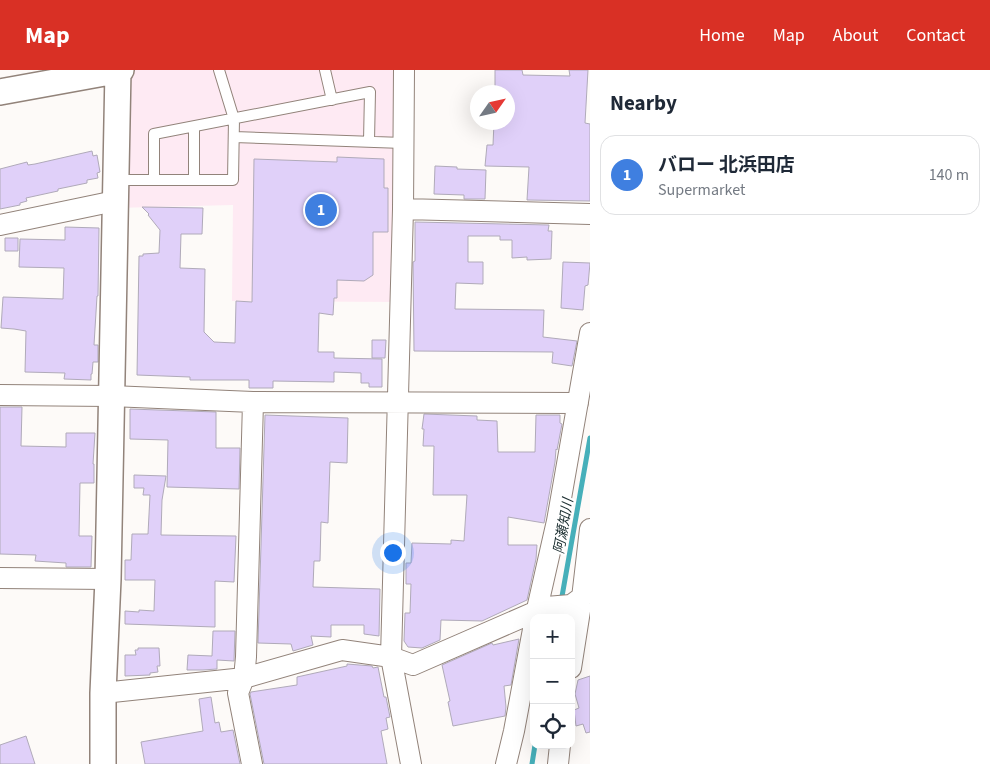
<!DOCTYPE html>
<html lang="en">
<head>
<meta charset="utf-8">
<style>
	body { margin:0; font-family:"Source Sans 3","Noto Sans JP",sans-serif; background:#f6f6f7; color:#1f2937 }
	.controls { position:absolute; right:15px; bottom:15px; display:grid; overflow:hidden; border-radius:10px; box-shadow:0 5px 20px #0002 }
	.controls button { width:45px; height:45px; display:grid; place-items:center; padding:0; border:0; border-bottom:1px solid #e0e1e3; background:#fff; color:#1f2937; font:25px sans-serif }
	.compass { position:absolute; left:470px; top:15px; width:45px; height:45px; border-radius:50%; background:#fff; box-shadow:0 5px 20px #0002; rotate:56deg }
	.you { position:absolute; left:392px; top:482px; width:18px; height:18px; margin:-12px; border:4px solid #fff; border-radius:50%; background:#1a73e8; box-shadow:0 0 0 8px #1a73e833 }
	.badge { display:grid; place-items:center; width:32px; height:32px; border-radius:50%; background:#d93025; color:#fff; font-size:16px; font-weight:700 }
	.pin { position:absolute; translate:-50% -50%; border:2px solid #fff; box-shadow:0 1px 5px #0006 }
	.list { margin:0; padding:0; list-style:none }
	h2 { display:flex; justify-content:space-between; align-items:center; height:65px; margin:0; padding:0 20px; font-size:21px }
	h2 small { font-size:16px; font-weight:400; color:#747a83 }
	.list li { display:grid; grid-template-columns:32px 1fr auto; gap:15px; align-items:center; box-sizing:border-box; height:80px; margin:0 10px 10px; padding:0 10px; border:1px solid #e0e1e3; border-radius:15px }
	.list b { display:block; font-size:19px; white-space:nowrap }
	.list p { margin:0; font-size:16px; white-space:nowrap; color:#747a83 }
	.list em { font-size:16px; font-style:normal; color:#747a83 }
	.icon { flex:none; width:28px; height:28px; fill:none; stroke:currentColor; stroke-width:2; stroke-linecap:round; stroke-linejoin:round }
	.map { position:relative; flex:none; width:590px; height:694px; overflow:hidden }
	header { display:flex; align-items:center; gap:30px; box-sizing:border-box; height:70px; padding:0 25px; background:#d93025; color:#fff }
	header strong { font-size:24px }
	nav { display:flex; gap:28px; margin-inline-start:auto; font-size:18px }
	main { display:flex }
	aside { flex:1; background:#fff }
	.map>svg:first-child { display:block }
	.commercial { fill:#feeaf3 }
	.lines { fill:none; stroke-linecap:round; stroke-linejoin:round }
	.stream { stroke:#46afb9; stroke-width:5 }
	.building { fill:#e0d0f9; stroke:#b0aab9 }
	.service-casing { stroke:#92837a; stroke-width:12 }
	.minor-casing { stroke:#92837a; stroke-width:22 }
	.tertiary-casing { stroke:#92837a; stroke-width:28 }
	.service { stroke:#fff; stroke-width:10 }
	.minor { stroke:#fff; stroke-width:20 }
	.tertiary { stroke:#fff; stroke-width:25 }
	.labels { text-anchor:middle; stroke-width:4; stroke-linejoin:round; paint-order:stroke }
	.water-label { font-size:14px; font-style:italic; fill:#1a2d2f; stroke:#fff }
</style>
</head>
<body>
<header>
<strong>Map</strong>
<nav><a>Home</a><a>Map</a><a>About</a><a>Contact</a></nav>
</header>
<main>
<div class="map">
<svg width="590" height="694" viewBox="0 0 590 694">
	<rect width="100%" height="100%" fill="#fdfaf8"/>
	<path class="commercial" d="M121,0h283l-3,232 -169,-1 1,-96 -118,3z"/>
	<g class="lines">
		<path class="stream" d="M561,532l29,-164
			M532,694l3,-19"/>
	</g>
	<path class="building" d="M495,0h27l1,5 47,1 -1,-6h19l-3,53 5,1v77l-63,-1 2,-33 -44,-1 2,-21h6l1,-23h14v-30h-13z
		M92,81l1,5 4,-1 3,17 -3,1 1,5 -11,2v3l-29,6v2l-32,7 1,3 -7,2v2l-20,4v-40l27,-7 1,3 7,-1z
		M337,87l47,2v29h4v44h-15v43l-9,6 -27,-1v18h-3l-1,17 -14,-2 -1,39h16v6l48,1v28h-13v-4h-8v-10l-27,-1v10l-61,-1v7h-24v-8h-59v-3l-53,-2 2,-119h4v-2l16,-1 1,-23 -12,-15 1,-1 -7,-7 61,1 -1,26h-21l-1,34 25,1 -1,63 10,10 21,1 1,-42 16,1 2,-143 83,3z
		M435,96l22,1v2l29,1 -1,29h-21v-4l-30,-1z
		M415,152l134,3 -1,6h4l-1,28 -24,1v-3l-15,1v-18h-12v-4h-32v26h15v22l-27,-1 -1,26 89,1 -1,27 34,4 -5,25 -20,-3 1,-11 -139,-1 -1,-89 2,-1z
		M65,157l34,1 -1,68h-1l-3,49h4v17h-5l-1,12h-1v6l-27,-1 1,-6 -40,-1 1,-41 -12,-2 -13,-1 2,-31 60,2 1,-31 -45,-1 1,-28 45,1z
		M5,168h13v13h-13z
		M563,192l27,1 -2,22 -3,1 -2,24 -22,-2z
		M372,270h14l-1,18h-13z
		M0,337h22l-1,39 45,1v-14h29l-2,31h1v19h-14l-1,53h13l-1,31h-25v-4l-31,-2 1,-6 -36,-1z
		M130,339l86,3v36h24l-1,41 -72,-2 1,-47 -38,-1z
		M424,344l53,2v4l20,1 1,31h37l1,-37h24v8l2,1 -5,26 -1,-1 -1,13 -11,61 -36,-6v28h29l-1,14 -9,41 -45,21 -41,-1 -1,20 -18,8 -14,-1 -4,-6 1,-28h5l1,-29h-5v-21h5l1,-20 39,1v-4l13,1 3,-46h-34l1,-49h-11l1,-17h-2z
		M265,345l83,3 -1,45 -17,-1 -2,61 -7,-1 -1,39h-6l-1,26 67,2 -1,47 -15,-2v-9h-33v12l-20,-1 2,9 -20,6 -2,-7 -33,-1z
		M134,405l32,1 -4,24 -1,35 75,1 -2,46 -19,-1v46l-90,-3v-13l14,1v-2l15,1 1,-31h-30v-20h6l1,-26h16l2,-39h-7l1,-7h-10z
		M213,561h22l-1,30 -17,-1v9l-14,1h-16l1,-15 24,1z
		M519,569l-8,46 -7,1 2,21 -1,9 -52,10 -5,-24 2,-1 -8,-36 50,-22 1,2z
		M138,578h21l1,18h-3l1,6 -8,1v2l-25,1v-21h11l-1,-5h3z
		M347,594l25,2 1,2 5,-1 6,30h2l4,20 -4,1 2,11 -7,2 6,33h-123l-14,-70 1,-2 46,-7v-8l50,-11z
		M590,606v56l-4,1 -3,-9 -7,2 -2,-16 5,-2 -4,-14 3,-14z
		M211,627l4,26 4,-1 2,10 12,-2 7,34h-95l-4,-22 62,-11 -4,-32z
		M26,666l9,28h-35v-19z"/>
	<g class="lines">
		<g class="service-casing">
			<path id="service" d="M325,0l7,30
				M194,57v53
				M234,67l169,6
				M116,110h117l1,-61 -15,-49
				M154,110v-46l216,-42 -1,49"/>
		</g>
		<g class="minor-casing">
			<path id="minor" d="M404,0l-1,139 -12,448 20,107
				M403,139l187,5
				M0,155l115,-24
				M0,325l111,1 142,6 325,1
				M0,508l108,1
				M535,548l22,-97 33,-188
				M571,598l11,-70 8,-69
				M103,623l141,-15 98,-28 49,7 22,8 133,-58 25,-2 19,-14
				M252,694l-14,-71 6,-15 2,-21 7,-255
				M506,694l8,-33 20,-107
				M558,694l2,-19"/>
		</g>
		<g class="tertiary-casing">
			<path id="tertiary" d="M0,22l121,-22
				M103,694v-71l5,-114 10,-509"/>
		</g>
		<use href="#service" class="service"/>
		<use href="#minor" class="minor"/>
		<use href="#tertiary" class="tertiary"/>
	</g>
	<g class="labels">
		<g class="water-label">
			<text transform="translate(563 456) rotate(-80)" y="5">阿瀬知川</text>
		</g>
	</g>
</svg>
<div class="controls">
<button>+</button>
<button>−</button>
<button><svg class="icon" aria-label="locate" viewBox="0 0 24 24"><circle cx="12" cy="12" r="6"/><path d="M12 2v4M12 18v4M2 12h4M18 12h4"/></svg></button>
</div>
<svg class="compass" viewBox="-18 -18 36 36"><path d="M0-13l5 13h-10z" fill="#e53935"/><path d="M0 13l5-13h-10z" fill="#747a83"/></svg>
<div class="you"></div>
<div class="pin badge" style="left:321px;top:140px;background:#3f7fe0">1</div>
</div>
<aside>
<h2>Nearby<small></small></h2>
<ul class="list">
<li><span class="badge" style="background:#3f7fe0">1</span><div><b>バロー 北浜田店</b><p>Supermarket</p></div><em>140 m</em></li>
</ul>
</aside>
</main>
</body>
</html>
